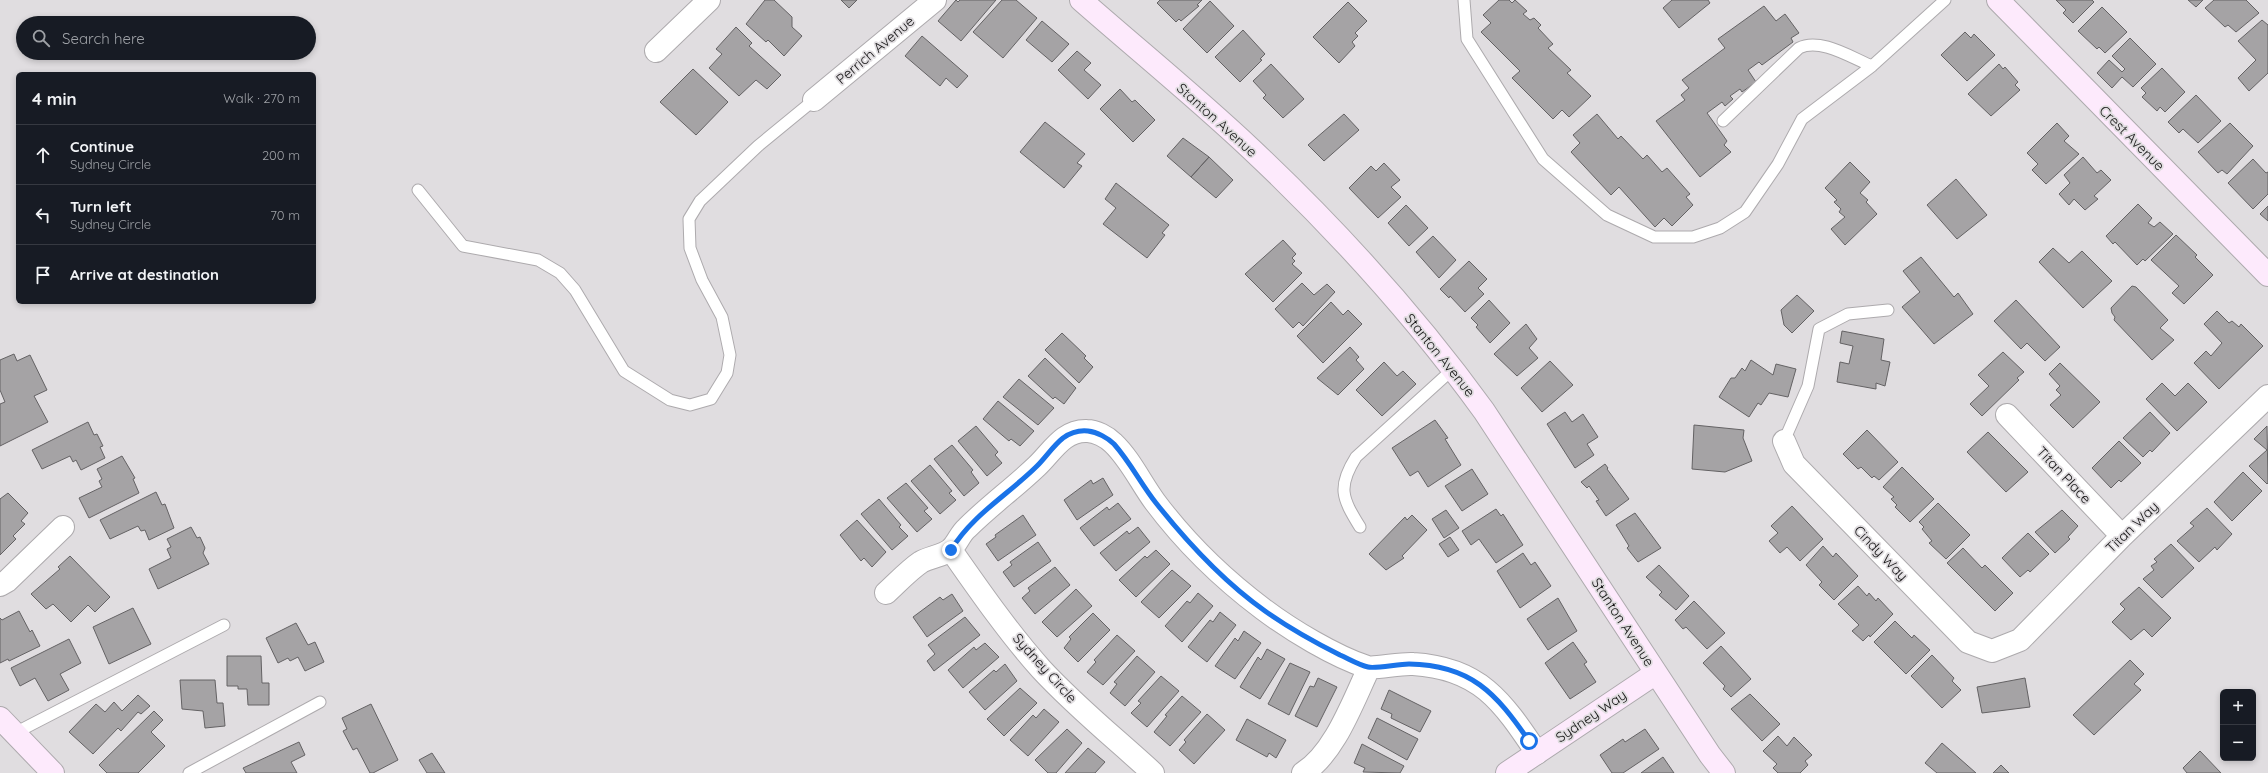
<!DOCTYPE html>
<html lang="en">
<head>
<meta charset="utf-8">
<style>
	body { margin:0; font-family:Quicksand,sans-serif; background:#242831; color:#f1f3f6 }
	.controls { position:absolute; right:12px; bottom:12px; display:grid; overflow:hidden; border-radius:6px; box-shadow:0 2px 6px #0003 }
	.controls button { width:36px; height:36px; display:grid; place-items:center; padding:0; border:0; border-bottom:1px solid #363941; background:#171b24; color:#f1f3f6; font:20px sans-serif }
	.stop { position:absolute; width:12px; height:12px; margin:-9px; border:3px solid #1a73e8; border-radius:50%; background:#fff }
	.stop.end { background:#1a73e8; border-color:#fff; box-shadow:0 1px 4px #0008 }
	.list { margin:0; padding:0; list-style:none }
	h2 { display:flex; justify-content:space-between; align-items:center; height:52px; margin:0; padding:0 16px; font-size:17px }
	h2 small { font-size:13px; font-weight:400; color:#9ea1a6 }
	.list li { display:grid; grid-template-columns:26px 1fr auto; gap:12px; align-items:center; box-sizing:border-box; height:60px; padding:0 16px; border-top:1px solid #363941 }
	.list b { display:block; font-size:15px; white-space:nowrap }
	.list p { margin:0; font-size:13px; white-space:nowrap; color:#9ea1a6 }
	.list em { font-size:13px; font-style:normal; color:#9ea1a6 }
	.icon { flex:none; width:22px; height:22px; fill:none; stroke:currentColor; stroke-width:2; stroke-linecap:round; stroke-linejoin:round }
	.map { position:relative; flex:none; width:2268px; height:773px; overflow:hidden }
	.search { position:absolute; background:#171b24; box-shadow:0 2px 6px #0003; left:16px; top:16px; width:300px; height:44px; display:flex; align-items:center; gap:10px; box-sizing:border-box; padding:0 14px; border-radius:22px; color:#9ea1a6; font-size:15px }
	.panel { position:absolute; background:#171b24; box-shadow:0 2px 6px #0003; left:16px; top:72px; width:300px; height:232px; border-radius:6px }
	.map>svg:first-child { display:block }
	.building { fill:#a5a3a5; stroke:#646264 }
	.lines { fill:none; stroke-linecap:round; stroke-linejoin:round }
	.lane-casing { stroke:#adaaad; stroke-width:13 }
	.street-casing { stroke:#adaaad; stroke-width:24 }
	.secondary-casing { stroke:#adaaad; stroke-width:24 }
	.lane { stroke:#fff; stroke-width:11 }
	.street { stroke:#fff; stroke-width:22 }
	.secondary { stroke:#fdeafc; stroke-width:22 }
	.route { stroke:#1a73e8; stroke-width:5 }
	.labels { text-anchor:middle; stroke-width:3.5; stroke-linejoin:round; paint-order:stroke }
	.street-label { font-size:14px; fill:#151415; stroke:#e0dde0 }
</style>
</head>
<body>
<div class="map">
<svg width="2268" height="773" viewBox="0 0 2268 773">
	<rect width="100%" height="100%" fill="#e0dde0"/>
	<path class="building" d="M765,0h9l18,17v10l10,9 -18,20 -16,-16 -2,2 -20,-18z
		M841,0h16l-8,8z
		M956,0l2,2 2,-2h36l-35,41 -23,-20z
		M1002,0h14l21,18 -34,40 -30,-26z
		M1160,0h42l-5,5 2,1 -18,15 -2,-2 -3,3 -19,-19z
		M1499,0h10l3,3 3,-3 12,11 -4,3 7,6 4,-2 7,7 -3,3 15,16 -5,4 23,22 -4,3 24,23 -22,21 -7,-7 -9,9 -41,-41 8,-7 -39,-39 10,-9 -8,-8z
		M1672,0h36l2,3 -31,25 -16,-20z
		M2056,0h36l2,2 -21,21 -10,-10 3,-3z
		M2188,0h15l-7,7z
		M2214,0h32l13,13 -23,19 -8,-7 -3,2 -20,-19z
		M1210,1l24,25 -27,27 -24,-24z
		M1348,2l19,19 -12,12 3,3 -6,6 3,4 -16,17 -26,-26z
		M1764,6l12,15 9,-7 14,19 -8,5 2,4 -31,23 -3,-3 -11,8 8,12 -14,10 -2,-3 -10,7 3,3 -8,7 -3,-4 -15,11 20,28 -3,4 7,7 -31,25 -44,-56 29,-21 -4,-5 8,-7 -7,-8 43,-32 -7,-9z
		M2102,7l25,25 -22,21 -6,-6 -2,2 -19,-18z
		M2262,20l6,5v48l-19,18 -11,-13 18,-18 -18,-19z
		M1042,21l27,23 -17,18 -26,-22z
		M736,27l16,16 -3,3 32,29 -14,14 -11,-9 -17,16 -30,-28 13,-14 -6,-5z
		M1243,30l22,24 -5,5 2,1 -22,22 -25,-25z
		M1965,32l6,6 3,-4 21,21 -28,26 -26,-26z
		M922,36l46,40 -11,12 -11,-10 -6,8 -35,-30z
		M2130,38l26,26 -23,23 -11,-10 -10,11 -15,-15 12,-13 13,12 3,-3 -13,-13z
		M1077,51l14,12 -7,7 17,15 -13,14 -30,-29z
		M1271,64l33,35 -21,19 -20,-20 3,-3 -13,-14z
		M1999,64l4,5 2,-2 13,15 -3,3 5,5 -29,26 -23,-22z
		M2162,68l23,24 -20,20 -5,-5 -3,4 -15,-14 4,-4 -5,-5z
		M693,69l35,33 -32,33 -36,-33z
		M1120,89l12,13 3,-2 20,20 -22,22 -33,-33z
		M2196,95l25,26 -23,22 -15,-14 -4,4 -11,-11z
		M1344,114l15,16 -35,31 -16,-16z
		M1597,114l21,25 3,-3 22,23 4,-4 15,17 5,-4 23,26 -4,3 7,8 -21,21 -8,-8 -9,9 -36,-40 -8,8 -40,-43 9,-9 -7,-8z
		M1045,122l40,32 -8,9 5,3 -18,22 -44,-36z
		M2057,123l12,13 -5,5 15,13 -33,30 -14,-14 6,-6 -11,-11z
		M2230,123l23,23 -26,28 -5,-4 -4,3 -20,-21z
		M1183,138l26,19 -18,20 -24,-21z
		M1209,157l24,23 -17,18 -25,-21z
		M2083,157l14,16 4,-3 10,10 -17,16 4,3 -13,11 -11,-11 -5,6 -10,-11 11,-11 -6,-8z
		M2253,159l13,14 2,-1v22l-15,15 -25,-26z
		M1850,162l20,20 -10,11 8,7 -2,2 11,12 -32,31 -14,-16 14,-12 -6,-5 2,-3 -7,-7 3,-2 -12,-12z
		M1384,163l16,17 -9,7 10,10 -23,21 -29,-30 22,-22 5,5z
		M1956,179l31,36 -30,24 -30,-34z
		M1116,183l53,42 -7,8 3,2 -18,23 -44,-34 13,-16 -11,-9z
		M2138,204l14,14 -4,5 6,4 6,-5 13,12 -28,27 -2,-2 -6,6 -22,-23 -2,2 -7,-8z
		M1406,205l22,23 -19,18 -21,-23z
		M2268,206v15l-8,-7z
		M2176,235l21,20 -2,2 18,18 -29,29 -12,-11 7,-7 -28,-26z
		M1433,236l23,24 -17,18 -23,-26z
		M1283,240l13,14 -4,4 3,3 -3,3 10,9 -29,29 -28,-28z
		M2053,248l16,15 13,-12 30,30 -29,27 -44,-46z
		M1921,257l33,40 4,-4 15,21 -39,30 -32,-37 18,-15 -17,-21z
		M1469,261l18,18 -9,9 6,6 -19,18 -15,-16 -1,2 -9,-9z
		M1302,283l12,12 13,-11 8,8 -32,34 -4,-4 -6,6 -18,-19z
		M2132,286l4,1 32,33 -8,8 14,12 -22,20 -38,-40 1,-3 -3,-4 -1,-5z
		M1797,295l17,16 -22,22 -8,-8 -3,-15z
		M1489,300l21,23 -20,20 -14,-16 2,-2 -7,-7z
		M2016,300l44,47 -15,14 -18,-18 -6,6 -27,-28z
		M1331,302l12,13 5,-5 14,14 -39,39 -26,-27z
		M2217,311l12,12 3,-2 7,6 2,-3 22,22 -44,43 -25,-26 12,-12 5,5 11,-13 -18,-19z
		M1526,324l11,15 -8,9 9,10 -21,18 -23,-22z
		M1842,331l42,8 -3,21 9,2 -5,24 -9,-3v6l-39,-7 3,-20 9,2 4,-18 -13,-3z
		M1062,333l24,23 -2,2 9,9 -14,16 -34,-33z
		M1350,347l9,10 -3,3 8,9 -26,26 -21,-17z
		M2003,352l21,20 -7,6 2,2 -37,36 -12,-12 19,-18 -11,-11z
		M14,354l3,7 13,-6 17,35 -13,6 14,26 -48,24v-42l5,-2 -5,-12v-30z
		M1045,358l31,30 -12,16 -9,-7 -2,2 -25,-23z
		M1751,360l22,15 3,-11 20,5 -8,28 -19,-4 -8,12 -3,-2 -9,14 -30,-20 12,-19h4l7,-10 3,3z
		M1550,361l23,24 -31,27 -21,-24z
		M1384,362l13,14 6,-5 13,13 -34,32 -26,-26z
		M2060,363l40,39 -27,26 -23,-23 11,-10 -5,-5 4,-4 -11,-12z
		M1019,379l35,29 -16,17 -35,-28z
		M2162,383l13,13 13,-13 19,19 -30,29 -31,-32z
		M998,401l36,30 -14,15 -9,-7 -2,2 -26,-22z
		M1565,412l7,10 11,-8 15,23 -11,7 7,11 -19,13 -28,-44z
		M2150,412l20,21 -18,19 -2,-2 -7,7 -20,-19z
		M1435,420l13,18 -3,1 16,26 -33,22 -10,-16 -8,5 -18,-28z
		M88,422l6,13 3,-1 6,12 -3,1 5,11 -24,12 -5,-10 -3,2 -3,-6 -28,13 -10,-19z
		M1694,425l50,5 -1,8 9,23 -27,11 -33,-3z
		M976,426l22,26 -3,3 7,8 -15,13 -29,-35z
		M2267,426l1,57 -1,1 -18,-18 18,-16 -13,-11z
		M1867,430l31,32 -19,18 -5,-4 -2,2 -11,-11 -3,2 -15,-15z
		M1988,432l40,40 -22,20 -39,-40z
		M2119,441l22,22 -20,19 -2,-2 -8,8 -19,-20z
		M952,445l21,25 -2,2 8,11 -15,13 -30,-37z
		M122,456l13,22 -2,1 6,14 -50,25 -10,-20 23,-11 -3,-6 3,-2 -5,-10z
		M1605,464l3,4 -1,1 22,30 -23,17 -10,-15 3,-1 -10,-14 -2,2 -6,-6z
		M930,465l22,26 -3,2 7,7 -16,14 -29,-33z
		M1902,467l32,32 -24,23 -15,-15 2,-2 -6,-6 3,-2 -11,-10z
		M1472,469l16,25 -26,17 -17,-25z
		M2243,472l19,19 -30,30 -18,-19z
		M1103,478l10,17 -36,25 -13,-20 27,-20 2,4z
		M906,483l22,25 -4,3 8,8 -15,13 -30,-34z
		M156,492l6,13 3,-1 9,24 -25,12 -4,-10 -4,1 -3,-5 -28,13 -10,-19z
		M8,493l20,20 -7,8 4,3 -12,12 3,3 -16,16v-56z
		M879,499l22,26 -2,2 9,9 -16,14 -31,-36z
		M1118,503l13,16 -37,27 -14,-18 27,-21 2,3z
		M1938,503l32,32 -24,24 -17,-16 3,-2 -10,-12 2,-2 -5,-5z
		M1792,506l31,33 -23,22 -13,-14 -7,6 -11,-12 9,-8 -7,-7z
		M2207,508l25,26 -15,16 -2,-3 -16,15 -22,-21 17,-15 -4,-3z
		M1496,509l5,7 2,-2 20,31 -27,18 -17,-24 -8,6 -9,-14z
		M1446,510l13,18 -15,10 -12,-19z
		M2062,510l16,16 -10,11 2,2 -15,14 -20,-21z
		M1635,513l26,35 -23,14 -11,-14 2,-2 -13,-21z
		M1023,515l13,20 -38,26 -12,-17 10,-7 -1,-2z
		M1412,515l15,15 -25,26 2,2 -18,12 -17,-16 36,-37 2,3z
		M857,520l29,32 -14,15 -8,-9 -3,3 -21,-26z
		M191,527l6,11 3,-1 5,11 -2,5 6,11 -51,25 -9,-20 22,-11 -4,-9 4,-2 -4,-8z
		M1138,527l12,15 -34,29 -16,-18 27,-22 2,3z
		M2028,533l21,21 -19,18 -2,-2 -8,7 -18,-19z
		M1450,537l9,13 -11,7 -9,-13z
		M1038,542l13,19 -37,26 -11,-15 9,-7 -2,-3z
		M2171,544l23,24 -32,30 -19,-19 11,-9 -3,-4 6,-4 -3,-3z
		M1823,546l10,11 3,-4 22,23 -24,24 -15,-15 3,-3 -16,-17z
		M1963,548l19,20 3,-3 28,28 -18,18 -48,-48z
		M1156,550l14,14 -34,33 -17,-17 26,-24 2,2z
		M1523,553l8,12 4,-3 16,24 -31,22 -23,-37z
		M70,556l40,41 -15,15 -7,-7 -17,17 -18,-18 -7,5 -15,-15 29,-25 -2,-2z
		M1659,565l30,31 -13,14 -17,-15 3,-3 -16,-15z
		M1055,567l15,18 -35,29 -13,-16 8,-7 -2,-3z
		M1172,570l19,16 -32,32 -18,-16z
		M1858,586l9,10 2,-3 7,8 2,-3 15,16 -23,23 -1,-2 -6,6 -11,-10 7,-6 -21,-21z
		M2139,587l32,31 -19,19 -8,-8 -13,11 -19,-18 13,-13 -5,-5z
		M1076,589l16,17 -35,31 -15,-15z
		M1198,593l15,13 -31,36 -17,-16 22,-25 3,2z
		M952,594l11,17 -36,26 -14,-20 27,-20 3,3z
		M1558,598l19,33 -29,19 -21,-31z
		M1694,601l31,32 -18,16 -21,-22 -3,2 -8,-9z
		M133,608l18,36 -42,20 -16,-37z
		M19,611l11,21 2,-2 8,16 -31,15 -1,-2 -8,4v-45l2,2z
		M1220,612l16,13 -29,37 -19,-15 22,-27 3,2z
		M1093,613l17,17 -32,32 -14,-14 7,-9 -2,-2z
		M965,617l15,18 -46,36 -7,-10 8,-7 -7,-9z
		M1895,621l17,17 2,-3 16,15 -24,24 -32,-32z
		M296,623l12,22 7,-3 9,20 -19,9 -7,-14 -8,4 -2,-3 -10,5 -12,-25z
		M1244,631l17,12 -26,36 -20,-13 20,-28 3,3z
		M1117,635l18,16 -32,34 -16,-13 9,-10 -2,-2z
		M69,639l12,24 -21,11 9,16 -21,11 -13,-23 -15,8 -9,-18z
		M1573,642l14,20 -3,2 12,18 -26,17 -25,-36z
		M985,643l14,14 -36,31 -15,-18 26,-23 2,3z
		M1721,646l30,33 -20,18 -8,-8 2,-3 -22,-23z
		M1267,649l18,10 -25,40 -20,-12 18,-30 3,3z
		M1932,655l22,23 -2,3 9,9 -19,18 -31,-32z
		M227,656h34l1,27h7v22h-21l-1,-16h-9v-3h-11z
		M1137,656l18,16 -30,34 -15,-13 7,-9 -3,-2z
		M2130,660l14,14 -10,10 7,6 -47,45 -21,-20z
		M1290,663l20,9 -21,43 -21,-11z
		M1005,664l12,17 -32,29 -16,-18 25,-22 2,2z
		M1161,676l18,15 -32,36 -16,-14 10,-10 -3,-2z
		M1318,678l19,9 -20,40 -22,-11 15,-30 4,1z
		M2025,678l5,29 -48,6 -5,-26z
		M180,680h35l2,23h6l2,23 -20,2 -2,-17 -21,-2z
		M1020,688l17,15 -33,33 -17,-17z
		M1389,690l42,21 -11,21 -29,-14 1,-4 -11,-5z
		M1750,694l30,30 -18,17 -31,-32z
		M138,695l12,11 -9,8 -3,-2 -17,19 -3,-3 -25,26 -24,-22 27,-28 9,8 9,-10 8,9z
		M1182,696l19,16 -31,34 -16,-14 13,-16 -2,-1z
		M371,704l27,56 -25,13h-3l-13,-25 -4,2 -10,-19 4,-2 -5,-11z
		M1044,709l15,13 -31,34 -18,-16 23,-25 3,3z
		M154,711l9,9 -12,12 14,14 -27,27h-31l-8,-8z
		M1207,714l18,16 -31,34 -15,-14 7,-8 -2,-2z
		M1377,718l41,21 -11,21 -39,-22z
		M1247,719l39,21 -10,18 -7,-5 -2,4 -31,-17z
		M1067,729l15,14 -26,30h-8l-13,-13z
		M1645,729l14,20 -36,24h-11l-12,-18 23,-16 2,3z
		M1778,736l9,10 7,-9 18,18 -7,6 3,4 -8,8h-22l-5,-5 4,-4 -14,-13z
		M299,742l6,13 -14,7 6,11h-51l-3,-5z
		M1942,743l34,30h-39l-12,-10z
		M1362,744l42,22 -4,7 -37,-1 2,-4 -11,-5z
		M1088,748l17,14 -10,11h-30z
		M2200,751l21,22h-34l-4,-5z
		M432,753l13,20h-18l-8,-13z
		M1663,757l11,16h-33z
		M2001,765l8,8h-16z"/>
	<g class="lines">
		<g class="lane-casing">
			<path id="lane" d="M1464,0l3,39 76,120 64,56 47,22h39l27,-9 25,-16 33,-48 24,-45 70,-53 73,-66
				M1723,121l76,-73c21,-11 53,10 73,18
				M418,190l45,56 75,14 22,13 15,17 49,81 46,29 20,5 21,-6 16,-26 3,-18 -8,-38 -20,-37 -12,-32 -1,-29 11,-18 58,-55 56,-46
				M1784,441l24,-55 11,-57 29,-15 40,-4
				M1360,527c-18,-29 -23,-40 -4,-70l97,-88
				M15,733l209,-108
				M189,773l131,-71"/>
		</g>
		<g class="street-casing">
			<path id="street" d="M656,51l53,-51
				M814,100l121,-100
				M2007,415l115,121
				M1784,441l10,23 174,178 24,9 28,-11 102,-104 146,-140
				M951,550c28,40 57,82 90,119 35,38 75,70 112,104
				M0,585l7,-4 56,-54
				M886,593c11,-10 23,-23 35,-31 9,-5 25,-7 31,-14 6,-6 8,-14 15,-20 22,-22 47,-40 70,-62 15,-14 26,-36 50,-35 9,0 20,6 26,12 17,16 28,40 42,59 30,40 68,77 108,107 28,21 71,47 104,58 7,2 34,-4 46,-3 67,4 89,37 124,89
				M1303,773c32,-20 50,-72 66,-105"/>
		</g>
		<g class="secondary-casing">
			<path id="secondary" d="M1081,0c57,50 116,98 170,149 85,80 165,168 233,262l226,344 14,18
				M1998,0l270,275
				M0,718l53,55
				M1507,773l149,-100"/>
		</g>
		<use href="#lane" class="lane"/>
		<use href="#street" class="street"/>
		<use href="#secondary" class="secondary"/>
	</g>
	<g class="lines">
		<path class="route" d="M951,550c21,-35 58,-56 86,-84 9,-9 16,-20 26,-28 7,-5 16,-8 25,-7 9,1 20,7 26,13 16,18 27,40 42,59 31,39 68,79 109,108 24,17 49,31 75,44 9,4 19,10 28,12 7,2 30,-3 41,-3 62,1 87,29 120,77"/>
	</g>
	<g class="labels">
		<g class="street-label">
			<text transform="translate(875 50) rotate(-40)" y="5">Perrich Avenue</text>
			<text transform="translate(1217 120) rotate(42)" y="5">Stanton Avenue</text>
			<text transform="translate(2132 138) rotate(45)" y="5">Crest Avenue</text>
			<text transform="translate(1440 355) rotate(51)" y="5">Stanton Avenue</text>
			<text transform="translate(2064 475) rotate(47)" y="5">Titan Place</text>
			<text transform="translate(2132 527) rotate(-44)" y="5">Titan Way</text>
			<text transform="translate(1881 553) rotate(46)" y="5">Cindy Way</text>
			<text transform="translate(1623 622) rotate(57)" y="5">Stanton Avenue</text>
			<text transform="translate(1045 668) rotate(48)" y="5">Sydney Circle</text>
			<text transform="translate(1591 716) rotate(-34)" y="5">Sydney Way</text>
		</g>
	</g>
</svg>
<div class="controls">
<button>+</button>
<button>−</button>
</div>
<div class="stop" style="left:1529px;top:741px"></div>
<div class="stop end" style="left:951px;top:550px"></div>
<div class="search"><svg class="icon" aria-label="search" viewBox="0 0 24 24"><circle cx="10" cy="10" r="6"/><path d="M15 15l6 6"/></svg>Search here</div>
<section class="panel">
<h2>4 min<small>Walk · 270 m</small></h2>
<ul class="list">
<li><svg class="icon" aria-label="ahead" viewBox="0 0 24 24"><path d="M12 20V5M6 11l6-6 6 6"/></svg><div><b>Continue</b><p>Sydney Circle</p></div><em>200 m</em></li>
<li><svg class="icon" aria-label="left" viewBox="0 0 24 24"><path d="M17 20v-9H6M10 6l-5 5 5 5"/></svg><div><b>Turn left</b><p>Sydney Circle</p></div><em>70 m</em></li>
<li><svg class="icon" aria-label="arrive" viewBox="0 0 24 24"><path d="M6 21V4h12l-3 4 3 4H6"/></svg><div><b>Arrive at destination</b></div></li>
</ul>
</section>
</div>
</body>
</html>
